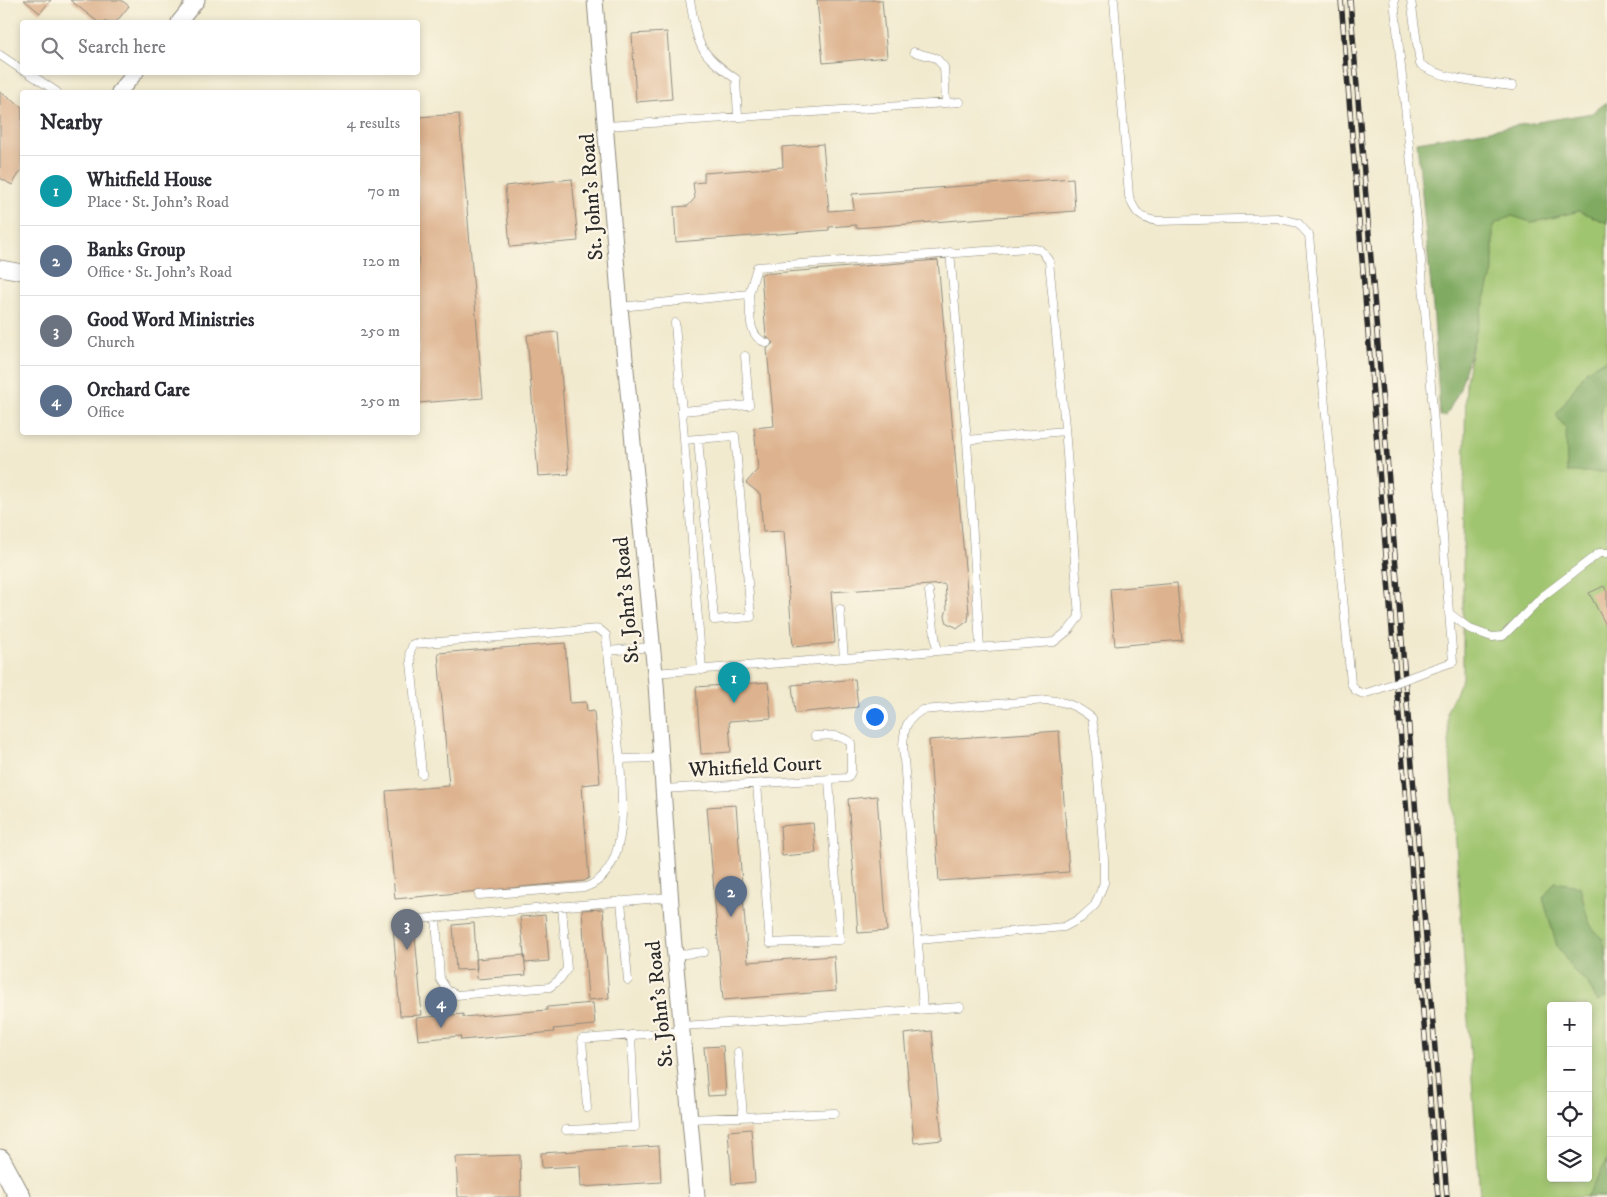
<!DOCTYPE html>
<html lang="en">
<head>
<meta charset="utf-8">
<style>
	body { margin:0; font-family:"IM FELL DW Pica",serif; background:#f7f7f7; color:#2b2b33 }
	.controls { position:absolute; right:15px; bottom:15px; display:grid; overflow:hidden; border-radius:5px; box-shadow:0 2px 8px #0003 }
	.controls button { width:45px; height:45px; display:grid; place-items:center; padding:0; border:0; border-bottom:1px solid #e1e1e2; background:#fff; color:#2b2b33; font:25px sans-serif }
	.you { position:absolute; left:874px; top:716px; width:18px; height:18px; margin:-12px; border:4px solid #fff; border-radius:50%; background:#1a73e8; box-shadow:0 0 0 8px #1a73e833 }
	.badge { display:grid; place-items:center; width:32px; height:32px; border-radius:50%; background:#1f6fb2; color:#fff; font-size:16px; font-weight:700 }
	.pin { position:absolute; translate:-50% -41px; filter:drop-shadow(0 1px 2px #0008) }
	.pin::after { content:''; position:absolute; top:26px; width:18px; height:15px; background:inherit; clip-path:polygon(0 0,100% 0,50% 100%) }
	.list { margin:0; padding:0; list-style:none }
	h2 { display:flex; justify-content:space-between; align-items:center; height:65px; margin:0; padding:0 20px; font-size:21px }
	h2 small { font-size:16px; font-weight:400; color:#7c7c81 }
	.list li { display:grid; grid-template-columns:32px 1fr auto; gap:15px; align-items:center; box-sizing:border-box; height:70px; padding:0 20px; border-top:1px solid #e1e1e2 }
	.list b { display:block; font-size:19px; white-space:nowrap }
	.list p { margin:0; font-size:16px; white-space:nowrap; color:#7c7c81 }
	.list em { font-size:16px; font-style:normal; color:#7c7c81 }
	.icon { flex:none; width:28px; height:28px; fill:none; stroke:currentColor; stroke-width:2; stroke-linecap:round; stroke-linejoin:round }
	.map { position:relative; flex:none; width:1607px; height:1197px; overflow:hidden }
	.search { position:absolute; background:#fff; box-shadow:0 2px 8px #0003; left:20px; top:20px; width:400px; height:55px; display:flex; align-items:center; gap:12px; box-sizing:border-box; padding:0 18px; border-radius:5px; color:#7c7c81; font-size:19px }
	.panel { position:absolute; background:#fff; box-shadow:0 2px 8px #0003; left:20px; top:90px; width:400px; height:345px; border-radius:5px }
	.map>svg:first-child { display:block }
	.green { fill:#a0c56f; stroke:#66784d; fill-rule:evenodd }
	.forest { fill:#80aa62; stroke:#566a46 }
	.building { fill:#ddb28e }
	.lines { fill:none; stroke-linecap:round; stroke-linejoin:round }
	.lane-casing { stroke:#8e8a7d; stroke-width:9 }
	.street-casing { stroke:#8e8a7d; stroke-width:17 }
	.secondary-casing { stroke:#8e8a7d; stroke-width:23 }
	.lane { stroke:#fff; stroke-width:8 }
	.street { stroke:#fff; stroke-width:15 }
	.secondary { stroke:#fff; stroke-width:21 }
	.rail-casing { stroke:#2b2b2b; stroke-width:5.5 }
	.rail { stroke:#fcf5e5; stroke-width:4; stroke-dasharray:11; stroke-linecap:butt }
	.lane-bridge-casing { stroke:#8e8a7d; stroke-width:9; stroke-linecap:butt }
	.lane-bridge { stroke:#fff; stroke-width:8 }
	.labels { text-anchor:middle; stroke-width:4.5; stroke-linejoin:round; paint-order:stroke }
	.street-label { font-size:21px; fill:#2b2b2b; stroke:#fcf5e5 }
</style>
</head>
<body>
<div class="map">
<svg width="1607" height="1197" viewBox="0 0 1607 1197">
	<rect width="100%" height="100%" fill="#fcf5e5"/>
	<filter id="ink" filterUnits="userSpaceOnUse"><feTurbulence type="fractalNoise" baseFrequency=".02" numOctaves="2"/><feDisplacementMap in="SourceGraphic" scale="10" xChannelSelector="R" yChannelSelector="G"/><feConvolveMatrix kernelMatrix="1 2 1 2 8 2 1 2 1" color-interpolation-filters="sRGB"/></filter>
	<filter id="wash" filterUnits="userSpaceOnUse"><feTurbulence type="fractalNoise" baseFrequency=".0096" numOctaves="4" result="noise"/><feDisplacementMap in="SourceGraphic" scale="20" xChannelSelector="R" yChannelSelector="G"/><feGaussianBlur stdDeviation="1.12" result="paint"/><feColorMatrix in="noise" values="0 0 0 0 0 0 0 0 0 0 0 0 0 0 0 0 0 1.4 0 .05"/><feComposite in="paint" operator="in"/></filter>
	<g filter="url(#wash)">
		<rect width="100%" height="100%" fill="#f1eacf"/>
		<path class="green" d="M1565,199l42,19v979h-127l-33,-486 16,-35v-118l3,-177 24,-128 -3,-36zM1551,1006h37v172h-37z"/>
		<path class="forest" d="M1607,102v121l-28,-12 -39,10 -9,1 -19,-6 -16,7 -3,6v42l-33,118 -14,27h-6l-6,-98 -17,-176 175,-29z
			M1607,359v39l-6,10 1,22 5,9v33h-40l-1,-43 -10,-14 31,-45z
			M1555,882l25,4c5,19 6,42 23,53l4,21v37l-9,5 -11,-20 -13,-11 -17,-25 -14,-48z
			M1607,1160v37h-21z"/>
		<g id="blocks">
			<path class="building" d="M24,0h27l-11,13z
				M70,0h51l8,6 -13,16h-18z
				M817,0h65l5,57 -64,6z
				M667,32l5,67 -36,3 -4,-68z
				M0,92l22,15v62l-10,16 -12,-7z
				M459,114l24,284 -65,5v-286z
				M823,144l6,67 25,-2 -2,-15 221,-16 2,33 -219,17v-3l-27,2v3l-153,12 -2,-35 14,-1 7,-8 -2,-15 11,-1v-9l79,-6 -1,-20z
				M572,179l6,62 -68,6 -5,-61z
				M938,260l31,353 -1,8 -10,7 -11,-5 -2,-7 2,-7 -2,-25 -114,8 4,51 -42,4 -9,-116 -21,1 -3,-38 -14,-11 12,-14 -4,-41 20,-2 -7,-77 6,-6 -7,-7 -5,-62z
				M558,332l11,142 -31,2 -11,-141z
				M1177,583l5,57 -67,6 -5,-57z
				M1604,586l3,6v35l-18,-34z
				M565,643l5,60 16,-1 1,10 7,-1 6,72 -18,2 7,93 -5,3 -189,18 -9,-108 63,-5 -11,-133z
				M855,679l3,28 -63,6 -3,-28z
				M768,682l3,36 -42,3 2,31 -30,2 -5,-67z
				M1059,731l10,141 -130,9 -10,-141z
				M877,796l10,135 -29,2 -10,-134z
				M736,805l12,157 86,-6 2,35 -113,9 -16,-193z
				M813,823l3,30 -34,3 -2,-30z
				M603,909l6,89 -21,2 -6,-90z
				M545,915l4,46 -24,2 -5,-46z
				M474,923l3,46 -21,1 -3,-45z
				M414,924l8,91 -22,1 -7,-90z
				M524,955l2,20 -49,4 -1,-20z
				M593,1003l2,22 -42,4 1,3 -93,8 -1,-4 -42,4 -2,-22 47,-4v3l84,-7v-3z
				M932,1031l10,109 -28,3 -10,-109z
				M723,1046l3,49 -18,1 -4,-49z
				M751,1129l4,53 -23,2 -4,-53z
				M659,1146l2,36 -80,5 -1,-21 -38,2 -1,-15z
				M520,1155l1,42h-63l-2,-40z"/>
		</g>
	</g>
	<g filter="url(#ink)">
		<use href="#blocks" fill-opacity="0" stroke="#8e8a7d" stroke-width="1"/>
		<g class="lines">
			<g class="lane-casing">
				<path id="lane" d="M690,0c8,46 7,51 46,79l2,38
					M1114,0l15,196c6,17 11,23 29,25l119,-3 21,5 11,12 42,448 4,7 8,4 13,-4
					M1394,0l27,260 32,402 -18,6
					M1411,0l9,64c21,16 67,19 93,22
					M914,52l22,6 8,9 2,36
					M0,55l22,15
					M27,72l30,20
					M607,126l353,-24
					M950,252l17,188 13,207
					M620,307l129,-13c2,18 -3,43 18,49
					M675,323l27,347
					M682,411l67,-6 -4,-49
					M684,440l51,-4 16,181 -37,3 -16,-181
					M967,440l98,-9
					M929,591l8,60
					M840,609l4,49
					M1449,613l21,16 22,8 11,-1 40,-40 56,-43h8
					M608,651l43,-4
					M654,673l400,-31 15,-12 10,-13 -14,-190 -16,-166 -8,-11 -12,-2 -272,19 -8,27
					M422,774l-12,-122 3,-8 186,-15 7,6 14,124
					M757,784l13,159 70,-3 -11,-160
					M663,789l185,-11 3,-6v-29c-11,-9 -23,-8 -36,-7
					M479,895l107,-8c45,-16 36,-90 34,-128l41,-1
					M621,901l7,79
					M436,917l4,62 7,11 10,5 93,-8 10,-8 7,-10 -5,-63
					M419,919l252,-22
					M918,940l146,-13 17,-9 14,-13 9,-22v-23l-9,-122 -3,-20c-15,-12 -27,-17 -46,-18l-124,10c-16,10 -18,18 -19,36l20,263
					M676,955l28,-3
					M683,1026l277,-19
					M738,1052l5,65
					M587,1108l-5,-69 102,-8
					M691,1119l144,-6
					M566,1130l69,-3 -4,-92"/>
			</g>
			<g class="street-casing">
				<path id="street" d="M595,0l25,307 36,377 17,250 24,263
					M179,22l18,-22
					M119,92l17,-20
					M0,268l22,4"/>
			</g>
			<g class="secondary-casing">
				<path id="secondary" d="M0,1160l20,37"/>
			</g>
			<use href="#lane" class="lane"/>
			<use href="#street" class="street"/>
			<use href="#secondary" class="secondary"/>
			<g class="rail-casing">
				<path id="rail" d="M1341,0l97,1197
					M1350,0l97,1197"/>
			</g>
			<use href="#rail" class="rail"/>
			<g class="lane-bridge-casing">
				<path id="lane-bridge" d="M1376,690l59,-22"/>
			</g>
			<use href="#lane-bridge" class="lane-bridge"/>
		</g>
	</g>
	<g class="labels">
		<g class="street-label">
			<text transform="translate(591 197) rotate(-94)" y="7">St. John's Road</text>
			<text transform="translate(626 600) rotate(-95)" y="7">St. John's Road</text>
			<text transform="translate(755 766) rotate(-3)" y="7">Whitfield Court</text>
			<text transform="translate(659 1004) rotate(-96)" y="7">St. John's Road</text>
		</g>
	</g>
</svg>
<div class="controls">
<button>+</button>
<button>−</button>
<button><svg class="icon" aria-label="locate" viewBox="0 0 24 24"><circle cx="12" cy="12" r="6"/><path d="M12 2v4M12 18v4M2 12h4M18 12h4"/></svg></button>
<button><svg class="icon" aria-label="layers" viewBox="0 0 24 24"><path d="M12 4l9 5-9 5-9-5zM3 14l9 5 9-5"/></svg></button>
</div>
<div class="you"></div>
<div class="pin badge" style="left:734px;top:703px;background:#0f9aa8">1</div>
<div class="pin badge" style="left:731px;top:917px;background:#5c6f8a">2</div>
<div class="pin badge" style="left:407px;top:950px;background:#6b7280">3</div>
<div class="pin badge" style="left:441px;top:1028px;background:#5c6f8a">4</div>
<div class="search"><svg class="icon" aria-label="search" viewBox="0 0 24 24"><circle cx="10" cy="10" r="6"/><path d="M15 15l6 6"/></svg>Search here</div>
<section class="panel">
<h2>Nearby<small>4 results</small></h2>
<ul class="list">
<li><span class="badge" style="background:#0f9aa8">1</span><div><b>Whitfield House</b><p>Place · St. John's Road</p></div><em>70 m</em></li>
<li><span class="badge" style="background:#5c6f8a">2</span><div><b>Banks Group</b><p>Office · St. John's Road</p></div><em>120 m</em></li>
<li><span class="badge" style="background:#6b7280">3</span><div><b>Good Word Ministries</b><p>Church</p></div><em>250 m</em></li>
<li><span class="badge" style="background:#5c6f8a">4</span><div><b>Orchard Care</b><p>Office</p></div><em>250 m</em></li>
</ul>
</section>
</div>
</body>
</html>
